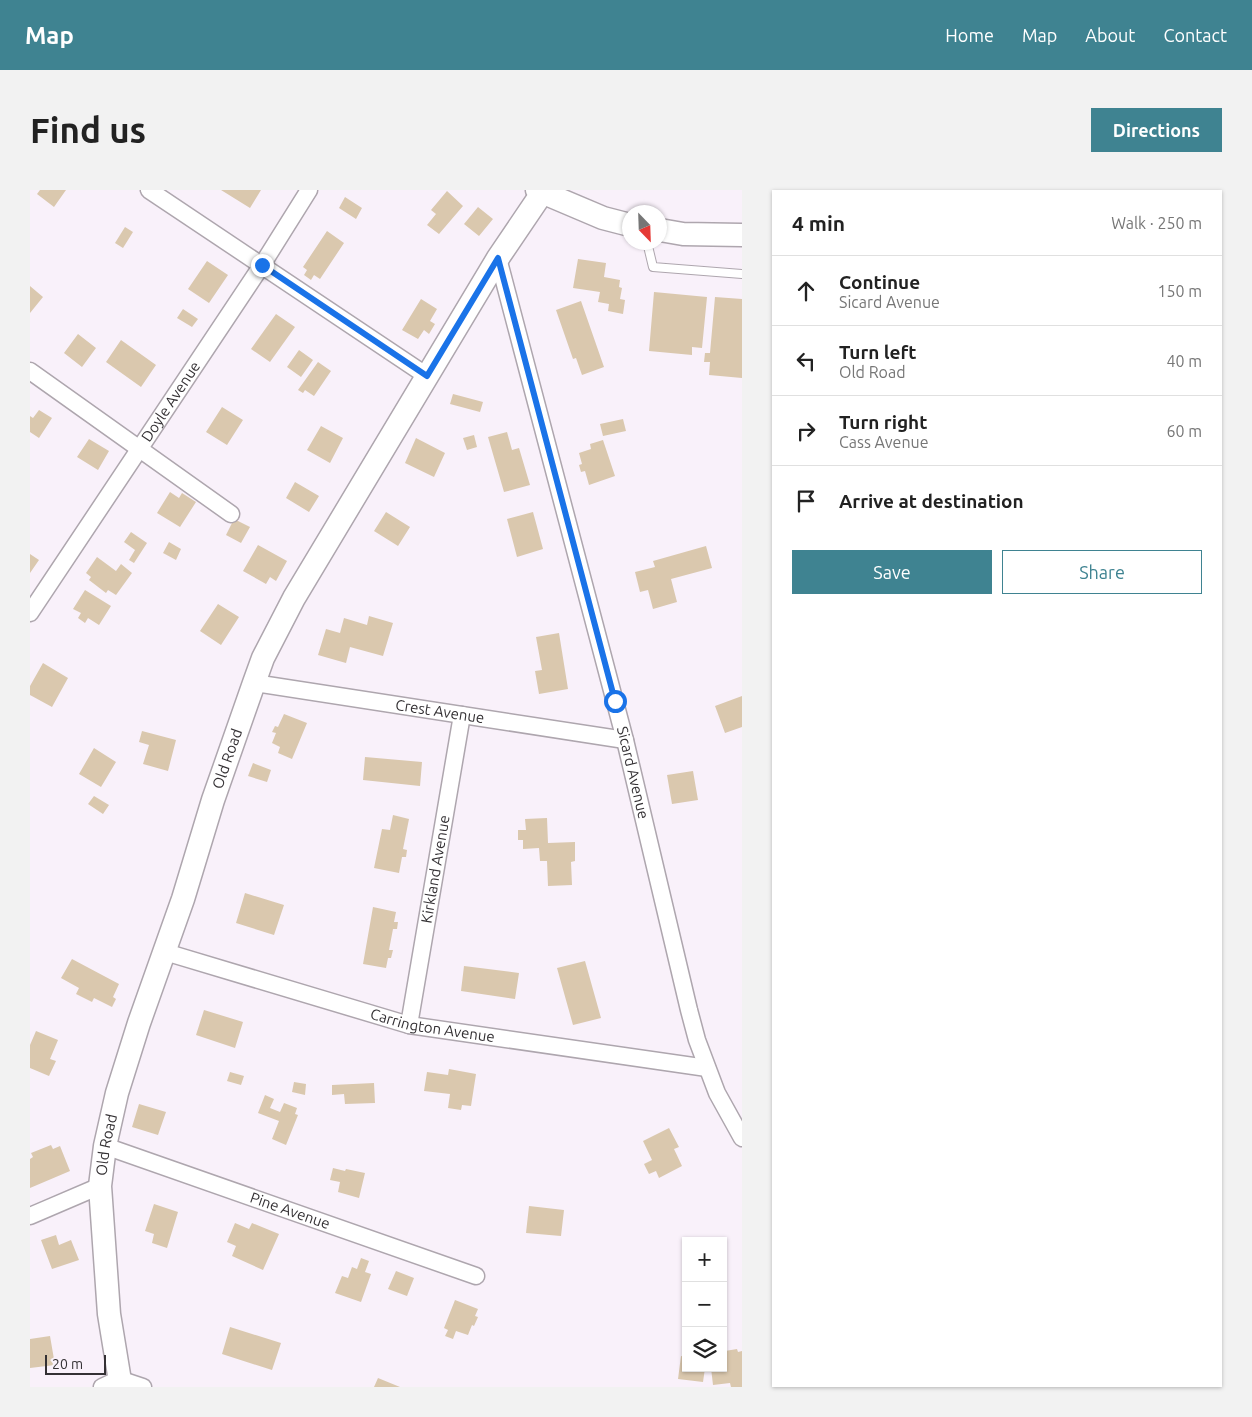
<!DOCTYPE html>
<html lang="en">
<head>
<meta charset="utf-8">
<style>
	body { margin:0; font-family:Ubuntu,sans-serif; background:#f2f2f2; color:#222 }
	.controls { position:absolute; right:15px; bottom:15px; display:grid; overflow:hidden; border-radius:0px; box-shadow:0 1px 4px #0004 }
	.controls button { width:45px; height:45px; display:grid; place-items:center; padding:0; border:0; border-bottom:1px solid #e0e0e0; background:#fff; color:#222; font:25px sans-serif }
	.compass { position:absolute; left:592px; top:15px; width:45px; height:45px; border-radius:50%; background:#fff; box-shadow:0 1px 4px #0004; rotate:157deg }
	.scale { position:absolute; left:15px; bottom:12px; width:61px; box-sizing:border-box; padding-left:5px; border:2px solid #343134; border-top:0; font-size:14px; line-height:18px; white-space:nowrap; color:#343134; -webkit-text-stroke:4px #f9f1fa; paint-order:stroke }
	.stop { position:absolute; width:15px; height:15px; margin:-11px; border:4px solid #1a73e8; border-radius:50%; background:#fff }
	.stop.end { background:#1a73e8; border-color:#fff; box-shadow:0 1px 5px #0008 }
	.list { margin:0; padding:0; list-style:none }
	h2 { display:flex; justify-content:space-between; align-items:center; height:65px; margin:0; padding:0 20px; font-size:21px }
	h2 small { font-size:16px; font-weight:400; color:#767676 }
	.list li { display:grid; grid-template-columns:32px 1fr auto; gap:15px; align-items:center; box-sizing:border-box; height:70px; padding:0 20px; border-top:1px solid #e0e0e0 }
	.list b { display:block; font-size:19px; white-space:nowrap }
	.list p { margin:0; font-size:16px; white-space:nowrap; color:#767676 }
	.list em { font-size:16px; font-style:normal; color:#767676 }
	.actions { display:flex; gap:10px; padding:15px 20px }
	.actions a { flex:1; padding:11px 0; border:1px solid #3f8391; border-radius:0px; text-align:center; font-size:18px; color:#3f8391 }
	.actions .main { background:#3f8391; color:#fff }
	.icon { flex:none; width:28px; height:28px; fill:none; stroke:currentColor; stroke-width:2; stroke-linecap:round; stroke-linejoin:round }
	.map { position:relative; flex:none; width:712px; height:1197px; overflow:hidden; border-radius:0px }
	header { display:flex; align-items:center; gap:30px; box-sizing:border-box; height:70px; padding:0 25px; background:#3f8391; color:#fff }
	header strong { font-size:24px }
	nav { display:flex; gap:28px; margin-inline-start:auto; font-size:18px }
	.intro { display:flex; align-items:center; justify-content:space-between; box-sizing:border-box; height:120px; padding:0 30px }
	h1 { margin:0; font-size:35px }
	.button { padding:12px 22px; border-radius:0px; background:#3f8391; color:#fff; font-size:18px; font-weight:700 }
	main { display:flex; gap:30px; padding:0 30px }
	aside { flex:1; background:#fff; border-radius:0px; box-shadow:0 1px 4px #0004 }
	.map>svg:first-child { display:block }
	.building { fill:#dac8ae }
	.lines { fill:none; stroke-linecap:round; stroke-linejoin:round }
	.lane-casing { stroke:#aea6ae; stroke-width:10 }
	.street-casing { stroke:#aea6ae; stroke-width:19 }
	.secondary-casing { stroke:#aea6ae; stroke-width:25 }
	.lane { stroke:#fff; stroke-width:8 }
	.street { stroke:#fff; stroke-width:16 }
	.secondary { stroke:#fff; stroke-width:22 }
	.route { stroke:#1a73e8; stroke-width:6 }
	.labels { text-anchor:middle; stroke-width:4; stroke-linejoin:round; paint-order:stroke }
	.street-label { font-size:15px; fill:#343134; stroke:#f9f1fa }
</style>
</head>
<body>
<header>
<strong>Map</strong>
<nav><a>Home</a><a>Map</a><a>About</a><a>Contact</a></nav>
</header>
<div class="intro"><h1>Find us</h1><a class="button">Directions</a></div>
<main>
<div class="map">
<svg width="712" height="1197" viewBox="0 0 712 1197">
	<rect width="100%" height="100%" fill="#f9f1fa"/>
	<path class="building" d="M10,0h26l-12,17 -17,-13z
		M191,0h40l-11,18z
		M417,1l16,15 -24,28 -12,-9 9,-11 -5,-4z
		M315,7l17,11 -6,11 -17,-11z
		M448,17l15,12 -14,17 -15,-12z
		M95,37l8,5 -10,16 -8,-5z
		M297,41l17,12 -24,36 -6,-4 -3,5 -7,-5 3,-5 -4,-3z
		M548,69l28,4 -2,14 16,3 -1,7 3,1 -2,11 5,1 -2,14 -15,-3 1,-7 -11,-2 2,-10 -27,-4z
		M177,71l21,14 -19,28 -21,-14z
		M0,96l13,11 -13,16z
		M624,102l53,5 -5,51 -10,-1v8l-43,-4z
		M685,107l27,2v79l-33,-3 1,-13h-6l1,-9h5z
		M391,109l16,10 -7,12 5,3 -6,10 -5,-4 -6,9 -16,-9z
		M551,111l23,66 -22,8 -6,-17 -3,1 -17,-49z
		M153,119l15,10 -6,8 -15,-9z
		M246,124l19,13 -25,35 -19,-13z
		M48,144l18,14 -14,19 -18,-14z
		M91,150l35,25 -15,22 -35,-25z
		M269,160l14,10 -12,17 -14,-10z
		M288,172l13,9 -17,25 -9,-6 -2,3 -5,-3z
		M423,204l30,8 -3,10 -30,-8z
		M192,217l21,13 -16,25 -21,-13z
		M9,220l13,8 -13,20 -9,-6v-16l3,2z
		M593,229l3,12 -23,5 -3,-12z
		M291,236l22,12 -13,25 -23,-13z
		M477,242l5,18 7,-2 11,37 -26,7 -16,-55z
		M444,245l3,12 -10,3 -4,-12z
		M386,248l29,15 -11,24 -29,-14z
		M59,249l20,12 -11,19 -21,-13z
		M573,250l12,36 -26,9 -4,-14 -4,1 -2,-7 3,-1 -3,-11 12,-4 -1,-5z
		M265,292l24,14 -10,16 -23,-14z
		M140,302l9,6 3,-5 14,9 -16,25 -23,-14z
		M356,322l24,15 -12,19 -24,-15z
		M503,322l10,37 -26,8 -10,-38z
		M204,329l16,8 -9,16 -15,-8z
		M101,342l16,11 -13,20 -5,-3 6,-10 -11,-8z
		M139,352l12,7 -5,11 -13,-7z
		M228,355l29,16 -11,20 -6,-4 -4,7 -23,-13z
		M676,356l6,22 -41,11 6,23 -24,7 -5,-19 -8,2 -5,-20 20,-5 -2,-6z
		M0,364l9,6 -9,13z
		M67,367l19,14 5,-7 11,9 -16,22 -8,-5 -2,3 -17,-13 2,-3 -5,-4z
		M55,400l26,16 -12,19 -11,-7 -3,5 -7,-5 3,-5 -8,-4z
		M188,414l21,13 -18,28 -21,-14z
		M339,426l24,7 -10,33 -33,-9 -4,16 -28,-8 8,-26 14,4 4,-15 23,7z
		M529,443l9,56 -29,5 -4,-23 7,-1 -6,-33z
		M13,473l25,15 -16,29 -22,-12v-9z
		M712,506v31l-17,6 -10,-27z
		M254,524l23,9 -15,36 -14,-6 2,-6 -8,-4 4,-10 -4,-1 3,-6 3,1z
		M112,541l34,9 -8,31 -25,-7 6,-19 -10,-3z
		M64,558l22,14 -15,25 -22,-13z
		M335,567l57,5 -2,24 -57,-6z
		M223,573l18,7 -4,12 -19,-6z
		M663,581l5,29 -26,4 -5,-29z
		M64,606l15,9 -6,9 -15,-10z
		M363,625l16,4 -6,30 4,1 -1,7h-4l-3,16 -25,-5 8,-39 8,1z
		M517,628l1,25 27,-1v19l-4,1 1,23 -24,1 -1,-25h-7l-1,-13 -16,1v-9h-5v-10h8l-1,-11z
		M215,703l39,12 -10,30 -38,-12z
		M343,717l23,5 -2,10h4l-1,7h-4l-4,21h4l-2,8h-3l-2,10 -23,-4z
		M42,769l47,25 -6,13 3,2 -4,8 -18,-9 -2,4 -16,-8 3,-6 -18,-10z
		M555,771l16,57 -28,7 -16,-57z
		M434,776l55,7 -4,26 -54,-8z
		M174,820l39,12 -8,26 -39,-13z
		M6,841l22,9 -8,19 6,2 -7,15 -19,-8v-23z
		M419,879l27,5 -5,32 -9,-1 -1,5 -13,-2 2,-14 -26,-3 3,-19 21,3z
		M200,882l14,4 -3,9 -14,-4z
		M264,892l12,2 -1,11 -13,-3z
		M344,893l1,20 -30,1 -1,-10 -12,1v-10z
		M235,905l9,4 -4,9 10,4 4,-9 13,5 -2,6 3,1 -12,30 -14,-6 7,-18 -21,-8z
		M109,914l27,8 -8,23 -26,-8z
		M639,938l10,19 -5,2 8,17 -23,12 -3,-7 -7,3 -5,-10 8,-4 -9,-19z
		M21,955l2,4 7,-3 10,25 -40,17v-29l3,-2 -2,-4z
		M303,978l12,3 1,-2 19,4 -6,25 -21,-6 2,-10 -10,-2z
		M124,1014l24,8 -11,36 -15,-5 2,-9 -9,-3z
		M499,1016l35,4 -3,26 -35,-3z
		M205,1033l14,6 3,-6 27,11 -16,36 -31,-14 4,-10 -9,-4z
		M26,1045l3,10 12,-5 8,20 -27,9 -11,-29z
		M331,1068l8,3 -4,11 6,2 -10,28 -26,-9 7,-17 6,2 4,-11 5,2z
		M366,1081l18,7 -7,18 -19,-7z
		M425,1110l23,9 -3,7 3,1 -4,9 -2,-1 -4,10 -12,-4 -3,8 -8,-3 3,-6 -4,-2z
		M200,1137l51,16 -9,27 -50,-16z
		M20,1146l5,29 -25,3v-29z
		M707,1159l1,3 4,-1v36h-11l-1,-4 -17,2 -2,-17h12v-11h3l-1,-6z
		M651,1166l5,1v11h19l-2,14 -25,-3z
		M348,1188l22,9h-26z"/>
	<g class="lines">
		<g class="lane-casing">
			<path id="lane" d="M617,52l6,25 89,7"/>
		</g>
		<g class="street-casing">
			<g id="street">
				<path d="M119,0l278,186"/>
				<path id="s1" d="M468,68l127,482 64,270 8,30 20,53 25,45"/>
				<path d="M0,181l201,143"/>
				<path id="s2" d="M0,423l232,-348 47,-75"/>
				<path id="s3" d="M224,493l371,57"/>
				<path id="s4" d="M135,762l244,73 298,43"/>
				<path id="s5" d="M379,835l53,-310"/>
				<path id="s6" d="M75,956l371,130"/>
				<path d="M0,1026l70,-30"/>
				<path d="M72,1197l17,-8 24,8"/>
			</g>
		</g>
		<g class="secondary-casing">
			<g id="secondary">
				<path d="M507,0l66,28 27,7"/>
				<path d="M630,40l23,4 59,1"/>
				<path id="s7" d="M91,1197l-12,-73 -9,-128 5,-40 12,-53 22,-70 44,-124 30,-99 41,-117 9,-25 31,-60 204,-340 44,-65"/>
			</g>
		</g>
		<use href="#lane" class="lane"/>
		<use href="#street" class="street"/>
		<use href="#secondary" class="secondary"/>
	</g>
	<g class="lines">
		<path class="route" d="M232,75l165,111 71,-118 117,443"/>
	</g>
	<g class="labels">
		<g class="street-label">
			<text dy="5" stroke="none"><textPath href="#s2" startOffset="254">Doyle Avenue</textPath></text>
			<text dy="5" stroke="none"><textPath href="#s3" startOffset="188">Crest Avenue</textPath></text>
			<text dy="5" stroke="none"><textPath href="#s7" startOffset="649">Old Road</textPath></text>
			<text dy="5" stroke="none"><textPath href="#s1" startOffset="532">Sicard Avenue</textPath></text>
			<text dy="5" stroke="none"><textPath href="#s5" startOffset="158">Kirkland Avenue</textPath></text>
			<text dy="5" stroke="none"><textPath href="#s4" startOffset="278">Carrington Avenue</textPath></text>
			<text dy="5" stroke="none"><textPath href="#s7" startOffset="244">Old Road</textPath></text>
			<text dy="5" stroke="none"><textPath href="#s6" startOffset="196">Pine Avenue</textPath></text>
		</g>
	</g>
</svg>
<div class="controls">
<button>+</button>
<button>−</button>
<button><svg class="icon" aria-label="layers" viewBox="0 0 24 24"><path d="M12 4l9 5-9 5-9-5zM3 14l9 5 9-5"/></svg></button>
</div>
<svg class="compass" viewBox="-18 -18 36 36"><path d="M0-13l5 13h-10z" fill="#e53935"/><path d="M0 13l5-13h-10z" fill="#767676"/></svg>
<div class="scale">20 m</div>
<div class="stop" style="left:585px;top:511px"></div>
<div class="stop end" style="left:232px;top:75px"></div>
</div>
<aside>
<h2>4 min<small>Walk · 250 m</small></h2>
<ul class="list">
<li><svg class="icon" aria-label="ahead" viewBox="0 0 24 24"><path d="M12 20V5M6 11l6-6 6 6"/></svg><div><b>Continue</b><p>Sicard Avenue</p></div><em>150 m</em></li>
<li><svg class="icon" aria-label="left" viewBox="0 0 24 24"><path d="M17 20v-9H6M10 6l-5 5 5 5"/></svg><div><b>Turn left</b><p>Old Road</p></div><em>40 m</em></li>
<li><svg class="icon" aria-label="right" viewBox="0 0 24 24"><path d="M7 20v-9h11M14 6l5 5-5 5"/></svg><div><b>Turn right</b><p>Cass Avenue</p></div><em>60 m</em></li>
<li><svg class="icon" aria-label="arrive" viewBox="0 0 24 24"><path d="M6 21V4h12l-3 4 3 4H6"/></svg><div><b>Arrive at destination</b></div></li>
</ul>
<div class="actions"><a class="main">Save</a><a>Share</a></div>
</aside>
</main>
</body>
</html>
